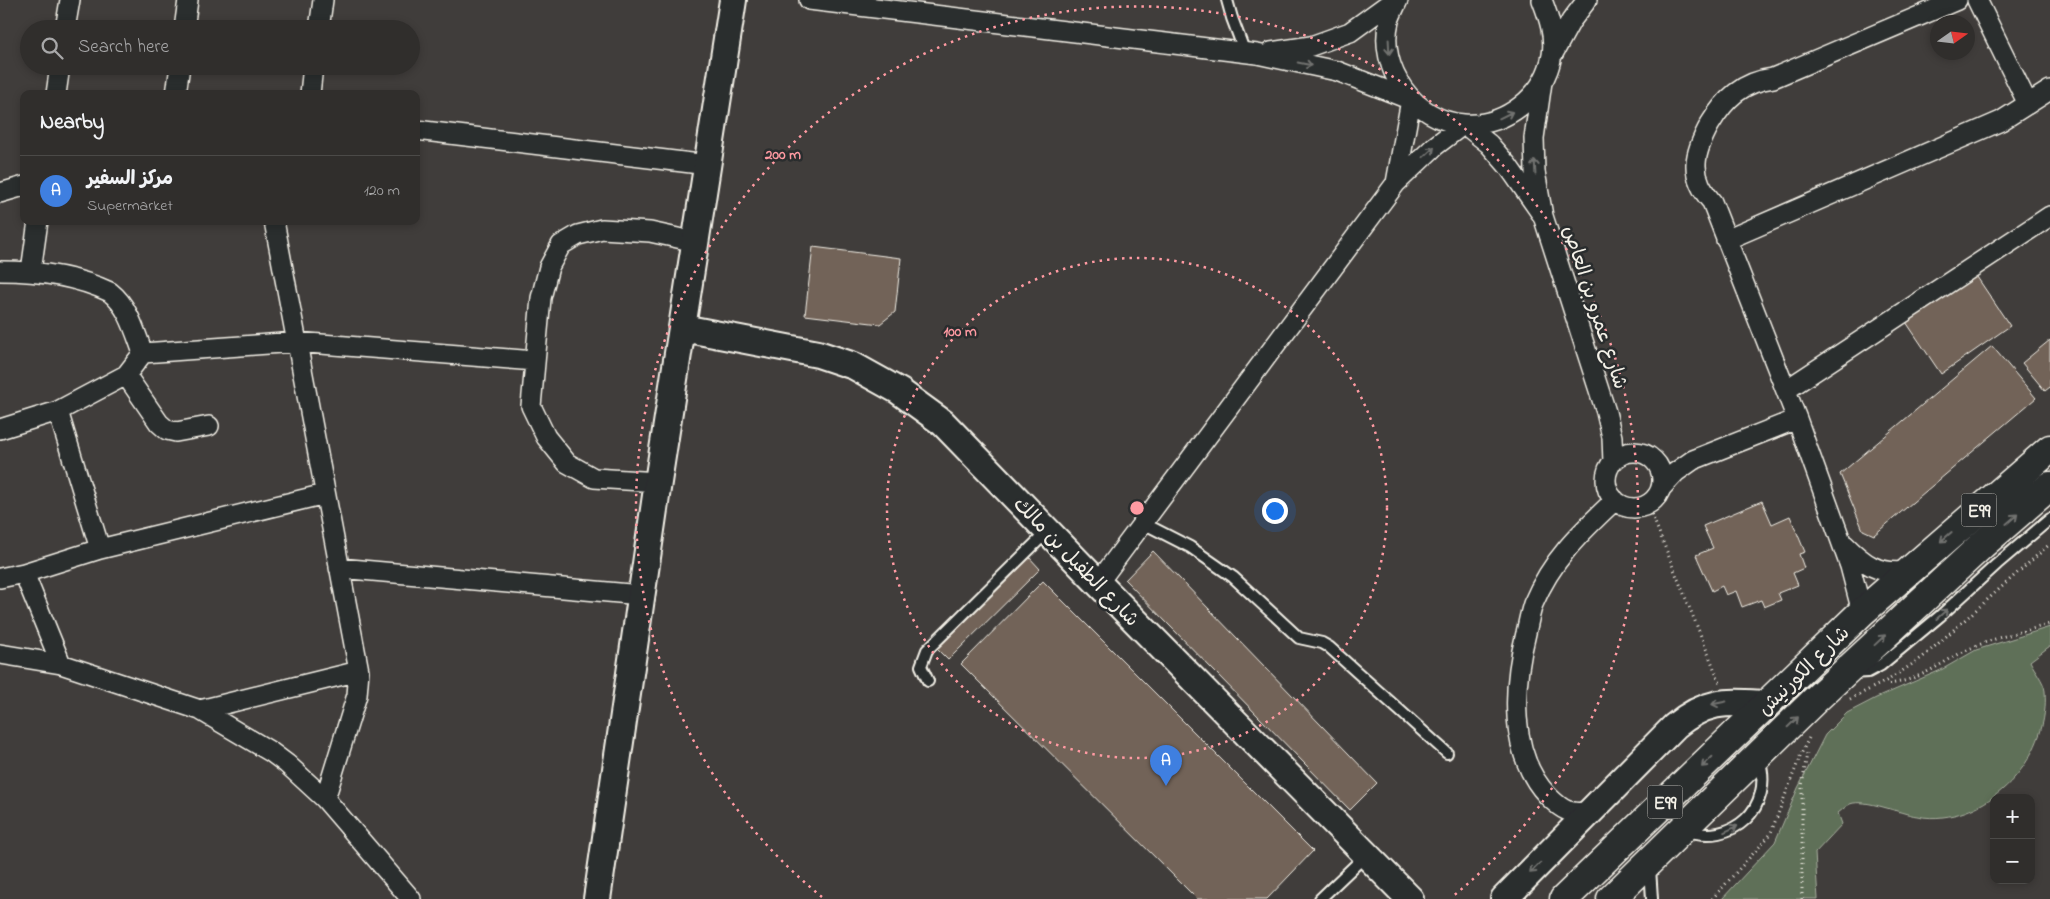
<!DOCTYPE html>
<html lang="en">
<head>
<meta charset="utf-8">
<style>
	body { margin:0; font-family:"Indie Flower","Playpen Sans Arabic",sans-serif; background:#3c3a38; color:#f1f3f6 }
	.controls { position:absolute; right:15px; bottom:15px; display:grid; overflow:hidden; border-radius:10px; box-shadow:0 2px 8px #0003 }
	.controls button { width:45px; height:45px; display:grid; place-items:center; padding:0; border:0; border-bottom:1px solid #4b4a48; background:#302e2c; color:#f1f3f6; font:25px sans-serif }
	.compass { position:absolute; left:1930px; top:15px; width:45px; height:45px; border-radius:50%; background:#302e2c; box-shadow:0 2px 8px #0003; rotate:76deg }
	.you { position:absolute; left:1274px; top:510px; width:18px; height:18px; margin:-12px; border:4px solid #fff; border-radius:50%; background:#1a73e8; box-shadow:0 0 0 8px #1a73e833 }
	.badge { display:grid; place-items:center; width:32px; height:32px; border-radius:50%; background:#ff9aa2; color:#fff; font-size:16px; font-weight:700 }
	.pin { position:absolute; translate:-50% -41px; filter:drop-shadow(0 1px 2px #0008) }
	.pin::after { content:''; position:absolute; top:26px; width:18px; height:15px; background:inherit; clip-path:polygon(0 0,100% 0,50% 100%) }
	.list { margin:0; padding:0; list-style:none }
	h2 { display:flex; justify-content:space-between; align-items:center; height:65px; margin:0; padding:0 20px; font-size:21px }
	h2 small { font-size:16px; font-weight:400; color:#a8a8a9 }
	.list li { display:grid; grid-template-columns:32px 1fr auto; gap:15px; align-items:center; box-sizing:border-box; height:70px; padding:0 20px; border-top:1px solid #4b4a48 }
	.list b { display:block; font-size:19px; white-space:nowrap }
	.list p { margin:0; font-size:16px; white-space:nowrap; color:#a8a8a9 }
	.list em { font-size:16px; font-style:normal; color:#a8a8a9 }
	.icon { flex:none; width:28px; height:28px; fill:none; stroke:currentColor; stroke-width:2; stroke-linecap:round; stroke-linejoin:round }
	.map { position:relative; flex:none; width:2050px; height:899px; overflow:hidden }
	.search { position:absolute; background:#302e2c; box-shadow:0 2px 8px #0003; left:20px; top:20px; width:400px; height:55px; display:flex; align-items:center; gap:12px; box-sizing:border-box; padding:0 18px; border-radius:28px; color:#a8a8a9; font-size:19px }
	.panel { position:absolute; background:#302e2c; box-shadow:0 2px 8px #0003; left:20px; top:90px; width:400px; height:135px; border-radius:10px }
	.map>svg:first-child { display:block }
	.green { fill:#5e6f58; stroke:#a9b0a0 }
	.building { fill:#726358; stroke:#f4f1e8 }
	.lines { fill:none; stroke-linecap:round; stroke-linejoin:round }
	.lane-casing { stroke:#f4f1e8; stroke-width:14 }
	.street-casing { stroke:#f4f1e8; stroke-width:22 }
	.secondary-casing { stroke:#f4f1e8; stroke-width:30 }
	.highway-casing { stroke:#f4f1e8; stroke-width:31 }
	.path { stroke:#f4f1e8; stroke-width:3; stroke-dasharray:1 4; stroke-linecap:butt }
	.lane { stroke:#2a2d2e; stroke-width:10 }
	.street { stroke:#2a2d2e; stroke-width:19 }
	.secondary { stroke:#2a2d2e; stroke-width:26 }
	.highway { stroke:#2a2d2e; stroke-width:28 }
	.oneway { stroke:#71726f }
	.ring { fill:none; stroke:#ff9aa2; stroke-width:2.5; stroke-dasharray:2.5 5 }
	.labels { text-anchor:middle; stroke-width:5; stroke-linejoin:round; paint-order:stroke }
	.shield { fill:#2a2d2e; stroke:#b7b6b0; stroke-width:1 }
	.shield-label { font-size:19px; font-weight:bold; fill:#f4f1e8 }
	.street-label { font-size:20px; fill:#f4f1e8; stroke:#2a2d2e }
	.centre { fill:#ff9aa2; stroke:#2a2d2e; stroke-width:2.5 }
	.ring-label { font-size:15px; text-anchor:middle; font-weight:bold; fill:#ff9aa2; stroke:#2a2d2e; stroke-width:5; stroke-linejoin:round; paint-order:stroke }
</style>
</head>
<body>
<div class="map">
<svg width="2050" height="899" viewBox="0 0 2050 899">
	<rect width="100%" height="100%" fill="#403d3b"/>
	<filter id="ink" filterUnits="userSpaceOnUse"><feTurbulence type="fractalNoise" baseFrequency=".02" numOctaves="2"/><feDisplacementMap in="SourceGraphic" scale="10" xChannelSelector="R" yChannelSelector="G"/><feConvolveMatrix kernelMatrix="1 2 1 2 8 2 1 2 1" color-interpolation-filters="sRGB"/></filter>
	<g filter="url(#ink)">
		<path class="green" d="M2050,627v19l-20,15c4,9 14,20 15,30 5,60 -44,119 -102,126 -8,1 -17,1 -26,-1 -16,-2 -52,-18 -67,-12 -4,2 -8,6 -12,9l4,11 -27,29 3,46h-96l53,-57 23,-54 27,-53 22,-22 29,-15 65,-28 35,-20z"/>
		<path class="building" d="M813,247l88,11 -6,54 -15,12 -75,-9z
			M1973,271l37,55 -69,48 -37,-55z
			M2050,340v47l-5,4 -23,-28z
			M1992,346l44,52 -162,137 -11,-5 -23,-56z
			M1762,501l10,23 18,-8 15,36 -6,2 5,14 -11,5 5,12 -20,8 3,7 -17,7 -3,-7 -19,7 -6,-16 -10,4 -4,-9 -10,5 -16,-36 17,-7 -10,-22z
			M1153,551l224,232 -27,27 -225,-230z
			M1029,557l11,12 -92,91 -12,-12z
			M1043,581l270,270 -46,48h-70l-236,-235z"/>
		<g class="lines">
			<g class="lane-casing">
				<path id="lane" d="M1227,0l5,18 13,35
					M1143,523l47,24 43,30 66,61 23,5 7,4 118,106
					M1852,673l16,-1 13,-7 59,-49 57,-52 53,-45
					M928,681l-7,-15 6,-16 121,-119
					M1685,830c47,17 90,-22 74,-71
					M1650,868l2,31
					M1320,899l46,-44"/>
			</g>
			<g class="street-casing">
				<path id="street" d="M809,0l448,54 80,17 74,29 -15,83
					M1398,0c-3,7 -7,14 -9,21 -12,48 26,100 75,103 41,3 81,-28 88,-69 3,-19 -3,-37 -10,-55
					M1977,0l51,104
					M65,29l5,-29
					M184,29l4,-29
					M319,29l4,-29
					M1271,52l40,-6 39,-14 44,-32
					M1553,54l18,-33 16,-21
					M1542,82l-8,56 1,34 8,44 63,196 6,25 1,25
					M56,94l4,-28
					M176,94l4,-28
					M310,94l3,-28
					M416,130l292,35
					M0,193l24,-7
					M274,221l85,450 -2,24 -32,104
					M1726,240l275,-119 49,-31
					M0,271c38,0 76,5 110,21 19,15 25,40 33,61
					M31,271l7,-50
					M126,375l33,48 8,7 9,2 33,-6
					M1786,390l264,-174
					M58,411l42,138
					M0,429l58,-18 68,-36 17,-22 153,-11 239,19
					M1606 480a28 28 0 1 1 56 0a28 28 0 1 1-56 0Z
					M658,482l-64,-4 -27,-15 -21,-26 -15,-31 10,-108 8,-31 12,-22 17,-10 24,-6 48,3 46,10
					M1662,487l14,-15 17,-12 104,-41
					M1844,544c20,20 34,31 64,27
					M339,568l302,27
					M24,573l37,91
					M0,578l24,-5 76,-24 225,-55
					M1098,583l298,-400 39,-37 29,-22 25,20 19,22 35,50
					M1862,612l-12,-46 -53,-147 -85,-217c-24,-27 -18,-49 -2,-78 15,-25 32,-42 63,-46l184,-78
					M0,654l61,10 139,46 71,42 16,12 38,35 86,100
					M200,710l159,-39
					M1591,811c-21,4 -28,0 -43,-15 -40,-42 -35,-111 -22,-163 2,-9 4,-20 7,-29 19,-45 48,-72 82,-104"/>
			</g>
			<g class="secondary-casing">
				<path id="secondary" d="M683,328l135,26 36,12 45,25 44,32 155,160 312,316
					M597,899l61,-417 75,-482
					M1504,899l171,-173c33,-27 52,-24 92,-22"/>
			</g>
			<g class="highway-casing">
				<path id="highway" d="M1564,899l298,-287 188,-163
					M1611,899l204,-199 167,-155 68,-59"/>
			</g>
			<path class="path" d="M1648,505l72,178
				M1889,684c37,-5 55,-25 87,-38 24,-10 49,-15 74,-22
				M1850,699l40,-20 33,-22 127,-113
				M1712,899l58,-64 31,-81 8,-16
				M1802,899v-112l5,-34"/>
			<use href="#lane" class="lane"/>
			<use href="#street" class="street"/>
			<use href="#secondary" class="secondary"/>
			<use href="#highway" class="highway"/>
		</g>
		<defs><path id="oneway-shaft" d="M-6 0H5M1.5-3L5.5 0L1.5 3" fill="none" stroke-width="1.6" stroke-linecap="round" stroke-linejoin="round" transform="scale(1.25)"/></defs>
		<g class="oneway">
			<use href="#oneway-shaft" transform="translate(1389 47) rotate(87)"/>
			<use href="#oneway-shaft" transform="translate(1305 64) rotate(12)"/>
			<use href="#oneway-shaft" transform="translate(1506 115) rotate(-26)"/>
			<use href="#oneway-shaft" transform="translate(1429 152) rotate(-43)"/>
			<use href="#oneway-shaft" transform="translate(1535 167) rotate(-93)"/>
			<use href="#oneway-shaft" transform="translate(2012 519) rotate(-41)"/>
			<use href="#oneway-shaft" transform="translate(1946 537) rotate(139)"/>
			<use href="#oneway-shaft" transform="translate(1942 614) rotate(-42)"/>
			<use href="#oneway-shaft" transform="translate(1880 640) rotate(-43)"/>
			<use href="#oneway-shaft" transform="translate(1719 703) rotate(168)"/>
			<use href="#oneway-shaft" transform="translate(1793 722) rotate(-44)"/>
			<use href="#oneway-shaft" transform="translate(1707 762) rotate(136)"/>
			<use href="#oneway-shaft" transform="translate(1731 829) rotate(-25)"/>
			<use href="#oneway-shaft" transform="translate(1535 868) rotate(135)"/>
		</g>
	</g>
	<g class="ring">
		<circle cx="1137" cy="508" r="250"/>
		<path d="M822 897A501 501 0 1 1 1452 897"/>
	</g>
	<g class="labels">
		<g class="shield">
			<rect x="1961.5" y="493.5" width="35" height="33" rx="4"/>
			<rect x="1647.5" y="785.5" width="35" height="33" rx="4"/>
		</g>
		<g class="shield-label">
			<text x="1979" y="517">E99</text>
			<text x="1665" y="809">E99</text>
		</g>
		<g class="street-label">
			<text transform="translate(1596 307) rotate(72)" y="7">شارع عمرو بن العاص</text>
			<text transform="translate(1077 561) rotate(46)" y="7">شارع الطفيل بن مالك</text>
			<text transform="translate(1803 670) rotate(-44)" y="7">شارع الكورنيش</text>
		</g>
	</g>
	<circle cx="1137" cy="508" r="8" class="centre"/>
	<g class="ring-label">
		<text x="783" y="159">200 m</text>
		<text x="960" y="336">100 m</text>
	</g>
</svg>
<div class="controls">
<button>+</button>
<button>−</button>
</div>
<svg class="compass" viewBox="-18 -18 36 36"><path d="M0-13l5 13h-10z" fill="#e53935"/><path d="M0 13l5-13h-10z" fill="#a8a8a9"/></svg>
<div class="you"></div>
<div class="pin badge" style="left:1166px;top:786px;background:#3f7fe0">A</div>
<div class="search"><svg class="icon" aria-label="search" viewBox="0 0 24 24"><circle cx="10" cy="10" r="6"/><path d="M15 15l6 6"/></svg>Search here</div>
<section class="panel">
<h2>Nearby<small></small></h2>
<ul class="list">
<li><span class="badge" style="background:#3f7fe0">A</span><div><b>مركز السفير</b><p>Supermarket</p></div><em>120 m</em></li>
</ul>
</section>
</div>
</body>
</html>
